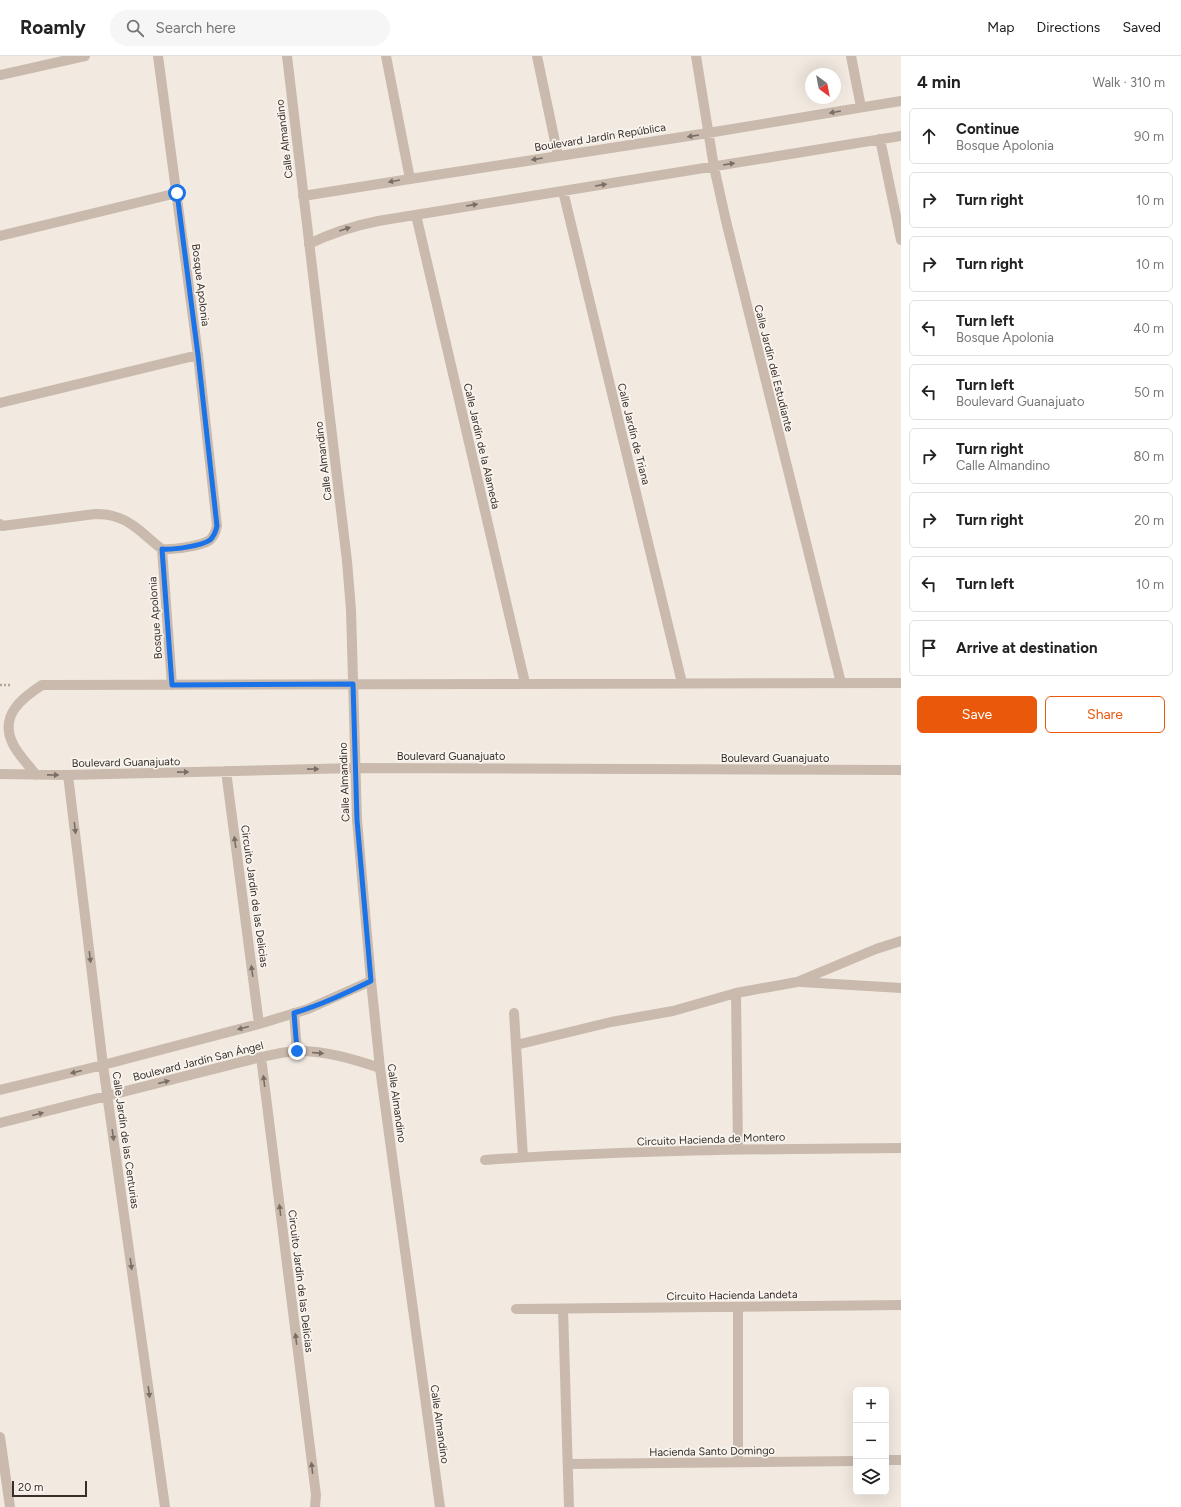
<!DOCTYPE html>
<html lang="en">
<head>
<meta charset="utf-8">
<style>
	body { margin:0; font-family:Figtree,sans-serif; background:#f6f6f6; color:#222 }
	.controls { position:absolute; right:12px; bottom:12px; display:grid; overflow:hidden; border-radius:6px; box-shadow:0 4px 16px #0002 }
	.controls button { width:36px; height:36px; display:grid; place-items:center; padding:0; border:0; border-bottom:1px solid #e0e0e0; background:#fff; color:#222; font:20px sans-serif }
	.compass { position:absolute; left:805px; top:12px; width:36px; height:36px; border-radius:50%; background:#fff; box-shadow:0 4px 16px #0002; rotate:148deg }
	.scale { position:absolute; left:12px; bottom:10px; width:75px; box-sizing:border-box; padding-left:4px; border:2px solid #382f2b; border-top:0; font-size:11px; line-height:14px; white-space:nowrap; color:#382f2b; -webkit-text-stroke:3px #f9f4ed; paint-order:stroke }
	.stop { position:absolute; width:12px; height:12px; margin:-9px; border:3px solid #1a73e8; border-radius:50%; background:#fff }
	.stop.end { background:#1a73e8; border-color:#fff; box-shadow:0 1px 4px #0008 }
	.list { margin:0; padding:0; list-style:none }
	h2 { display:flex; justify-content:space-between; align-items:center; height:52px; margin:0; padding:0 16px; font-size:17px }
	h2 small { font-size:13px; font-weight:400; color:#767676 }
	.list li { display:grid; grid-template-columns:26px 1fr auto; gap:12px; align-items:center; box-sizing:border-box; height:56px; margin:0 8px 8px; padding:0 8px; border:1px solid #e0e0e0; border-radius:6px }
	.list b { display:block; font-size:15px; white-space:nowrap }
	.list p { margin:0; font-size:13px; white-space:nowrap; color:#767676 }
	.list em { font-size:13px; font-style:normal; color:#767676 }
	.actions { display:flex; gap:8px; padding:12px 16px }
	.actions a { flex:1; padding:9px 0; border:1px solid #ea580c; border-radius:6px; text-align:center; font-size:14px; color:#ea580c }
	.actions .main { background:#ea580c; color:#fff }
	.icon { flex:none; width:22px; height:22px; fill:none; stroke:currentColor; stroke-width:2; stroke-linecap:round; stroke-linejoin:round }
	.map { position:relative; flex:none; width:901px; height:1451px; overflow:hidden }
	header { display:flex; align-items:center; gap:24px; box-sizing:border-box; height:56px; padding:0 20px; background:#fff; border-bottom:1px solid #e0e0e0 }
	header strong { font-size:19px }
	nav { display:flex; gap:22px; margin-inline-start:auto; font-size:14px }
	.search { width:280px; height:36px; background:#f6f6f6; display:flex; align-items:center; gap:10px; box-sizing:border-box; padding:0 14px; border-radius:22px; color:#767676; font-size:15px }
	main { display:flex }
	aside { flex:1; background:#fff }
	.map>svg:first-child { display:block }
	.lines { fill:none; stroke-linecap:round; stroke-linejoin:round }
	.path { stroke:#b5a498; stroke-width:2.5; stroke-dasharray:2 2; stroke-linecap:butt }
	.minor { stroke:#c9baad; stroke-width:10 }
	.tertiary { stroke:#c9baad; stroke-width:10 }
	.oneway { fill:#796e66 }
	.route { stroke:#1a73e8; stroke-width:5 }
	.labels { text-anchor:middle; stroke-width:3.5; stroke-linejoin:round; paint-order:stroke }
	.street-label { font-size:11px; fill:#382f2b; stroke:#f9f4ed }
</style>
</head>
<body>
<header>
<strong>Roamly</strong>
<div class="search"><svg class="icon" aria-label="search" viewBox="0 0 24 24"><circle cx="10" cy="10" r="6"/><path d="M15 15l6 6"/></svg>Search here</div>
<nav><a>Map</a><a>Directions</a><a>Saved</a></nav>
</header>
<main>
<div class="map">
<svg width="901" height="1451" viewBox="0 0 901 1451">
	<rect width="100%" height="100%" fill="#f2eae1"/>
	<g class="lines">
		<path class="path" d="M0,629h12"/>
		<path class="minor" d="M386,0l24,123
			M537,0l21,100
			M696,0l18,111 12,54 115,462
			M851,0l10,51
			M0,19l85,-19
			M880,83l21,101
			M563,135l119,492
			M303,140l107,-17 298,-46 193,-32
			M416,159l109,468
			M0,180l177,-43
			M309,188c22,-11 44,-18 69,-23l523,-85
			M0,347l198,-48
			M0,468l2,2 93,-12c7,0 14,0 21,3 18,5 32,22 46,32 11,1 39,-3 48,-9 4,-4 6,-9 7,-14l-19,-171 -40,-299
			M162,493l10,136
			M226,715l33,253
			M0,718l68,1 288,-7 545,2
			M36,719c-8,-11 -19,-21 -24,-33 -12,-27 10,-44 30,-57l859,-2
			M68,719l35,290 62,442
			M801,926l100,6
			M736,937l2,156
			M294,957l3,38
			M514,957l9,144
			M516,989l95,-23 62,-11 63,-18 61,-11 79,-33 25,-8
			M261,1001l55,438 -1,12
			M0,1034l103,-25 156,-41 49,-15 63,-28
			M0,1067l261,-66c12,-2 25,-6 37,-6 29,0 55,8 82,17
			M485,1104c138,-10 277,-11 416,-12
			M738,1251v155
			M516,1253l385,-4
			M563,1253l6,198
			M0,1381l10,70
			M886,1404h15
			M568,1408l288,-3"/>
		<path class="tertiary" d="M287,0l60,505 4,49 6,210 14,161 9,87 60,439"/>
	</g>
	<defs><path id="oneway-solid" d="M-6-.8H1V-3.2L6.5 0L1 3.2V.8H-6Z"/></defs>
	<g class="oneway">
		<use href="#oneway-solid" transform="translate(835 56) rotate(170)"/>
		<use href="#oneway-solid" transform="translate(693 80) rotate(171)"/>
		<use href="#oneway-solid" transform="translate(537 103) rotate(171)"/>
		<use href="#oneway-solid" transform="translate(729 108) rotate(-9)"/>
		<use href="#oneway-solid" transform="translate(394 125) rotate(170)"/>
		<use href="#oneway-solid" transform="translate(601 129) rotate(-9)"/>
		<use href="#oneway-solid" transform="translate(472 149) rotate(-9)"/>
		<use href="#oneway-solid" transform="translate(345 173) rotate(-19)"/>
		<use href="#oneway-solid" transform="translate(313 713) rotate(-1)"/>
		<use href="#oneway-solid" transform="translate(183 716) rotate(-1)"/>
		<use href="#oneway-solid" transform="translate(53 719) rotate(1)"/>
		<use href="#oneway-solid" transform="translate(75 772) rotate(83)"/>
		<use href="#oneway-solid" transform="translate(235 786) rotate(-98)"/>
		<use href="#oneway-solid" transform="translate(90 901) rotate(83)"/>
		<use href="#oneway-solid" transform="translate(252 915) rotate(-98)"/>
		<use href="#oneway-solid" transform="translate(243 972) rotate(165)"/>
		<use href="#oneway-solid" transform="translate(318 997) rotate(5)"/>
		<use href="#oneway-solid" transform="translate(76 1016) rotate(166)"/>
		<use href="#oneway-solid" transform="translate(264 1025) rotate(-97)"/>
		<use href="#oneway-solid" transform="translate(164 1026) rotate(-14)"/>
		<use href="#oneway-solid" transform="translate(38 1058) rotate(-14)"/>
		<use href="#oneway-solid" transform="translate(113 1079) rotate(82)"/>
		<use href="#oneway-solid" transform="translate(280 1154) rotate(-97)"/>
		<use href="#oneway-solid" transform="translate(131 1208) rotate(82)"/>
		<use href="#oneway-solid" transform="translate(296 1283) rotate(-97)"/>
		<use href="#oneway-solid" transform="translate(149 1336) rotate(82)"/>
		<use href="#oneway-solid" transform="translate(312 1412) rotate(-97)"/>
	</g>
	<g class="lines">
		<path class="route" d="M177,137l21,162 19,171c-1,5 -3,10 -7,14 -9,6 -37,10 -48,9l10,136 181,-1 4,136 14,161c-25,12 -50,24 -77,32l3,38"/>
	</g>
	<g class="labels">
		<g class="street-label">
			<text transform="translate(600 81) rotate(-9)" y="4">Boulevard Jardín República</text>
			<text transform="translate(284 83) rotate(-97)" y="4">Calle Almandino</text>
			<text transform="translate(201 229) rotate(83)" y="4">Bosque Apolonia</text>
			<text transform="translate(774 312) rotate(76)" y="4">Calle Jardín del Estudiante</text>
			<text transform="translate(634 378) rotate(76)" y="4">Calle Jardín de Triana</text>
			<text transform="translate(482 390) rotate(77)" y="4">Calle Jardín de la Alameda</text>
			<text transform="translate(323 405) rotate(-97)" y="4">Calle Almandino</text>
			<text transform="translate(155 562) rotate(-94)" y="4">Bosque Apolonia</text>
			<text x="451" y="704">Boulevard Guanajuato</text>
			<text x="775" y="706">Boulevard Guanajuato</text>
			<text transform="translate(126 706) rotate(-1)" y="4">Boulevard Guanajuato</text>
			<text transform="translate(344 726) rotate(-92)" y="4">Calle Almandino</text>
			<text transform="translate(255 840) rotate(82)" y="4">Circuito Jardín de las Delicias</text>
			<text transform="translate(198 1005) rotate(-14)" y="4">Boulevard Jardín San Ángel</text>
			<text transform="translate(397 1047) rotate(82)" y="4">Calle Almandino</text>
			<text transform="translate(711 1083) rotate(-2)" y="4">Circuito Hacienda de Montero</text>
			<text transform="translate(126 1084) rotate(82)" y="4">Calle Jardín de las Centurias</text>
			<text transform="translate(301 1225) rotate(83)" y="4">Circuito Jardín de las Delicias</text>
			<text transform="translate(732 1239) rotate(-1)" y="4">Circuito Hacienda Landeta</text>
			<text transform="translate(440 1368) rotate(82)" y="4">Calle Almandino</text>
			<text transform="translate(712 1395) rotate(-1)" y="4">Hacienda Santo Domingo</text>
		</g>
	</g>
</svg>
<div class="controls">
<button>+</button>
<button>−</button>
<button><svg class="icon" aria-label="layers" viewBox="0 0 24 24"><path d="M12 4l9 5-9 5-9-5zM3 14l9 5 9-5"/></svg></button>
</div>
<svg class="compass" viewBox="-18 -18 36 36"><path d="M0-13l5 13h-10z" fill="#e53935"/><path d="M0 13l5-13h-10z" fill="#767676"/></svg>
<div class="scale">20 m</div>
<div class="stop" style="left:177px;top:137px"></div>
<div class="stop end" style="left:297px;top:995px"></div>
</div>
<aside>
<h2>4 min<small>Walk · 310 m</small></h2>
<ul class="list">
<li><svg class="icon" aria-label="ahead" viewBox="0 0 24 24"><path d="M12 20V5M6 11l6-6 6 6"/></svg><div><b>Continue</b><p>Bosque Apolonia</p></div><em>90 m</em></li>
<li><svg class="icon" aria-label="right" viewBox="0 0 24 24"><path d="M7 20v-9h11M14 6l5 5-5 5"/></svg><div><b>Turn right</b></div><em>10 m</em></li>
<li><svg class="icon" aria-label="right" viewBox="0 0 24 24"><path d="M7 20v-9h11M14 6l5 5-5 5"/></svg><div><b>Turn right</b></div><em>10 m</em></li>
<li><svg class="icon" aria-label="left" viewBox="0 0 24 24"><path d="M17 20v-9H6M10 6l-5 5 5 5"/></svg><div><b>Turn left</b><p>Bosque Apolonia</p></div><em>40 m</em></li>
<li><svg class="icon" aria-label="left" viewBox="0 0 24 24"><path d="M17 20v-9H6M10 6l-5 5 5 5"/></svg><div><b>Turn left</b><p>Boulevard Guanajuato</p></div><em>50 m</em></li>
<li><svg class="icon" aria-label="right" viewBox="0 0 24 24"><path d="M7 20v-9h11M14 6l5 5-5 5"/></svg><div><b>Turn right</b><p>Calle Almandino</p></div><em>80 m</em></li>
<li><svg class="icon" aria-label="right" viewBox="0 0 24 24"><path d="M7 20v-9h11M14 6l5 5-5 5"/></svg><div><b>Turn right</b></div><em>20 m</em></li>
<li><svg class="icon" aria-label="left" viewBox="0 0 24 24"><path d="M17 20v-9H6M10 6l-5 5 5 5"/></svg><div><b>Turn left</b></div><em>10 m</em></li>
<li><svg class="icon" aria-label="arrive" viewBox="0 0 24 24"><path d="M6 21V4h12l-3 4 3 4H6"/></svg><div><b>Arrive at destination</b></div></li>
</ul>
<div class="actions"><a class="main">Save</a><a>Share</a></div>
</aside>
</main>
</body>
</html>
